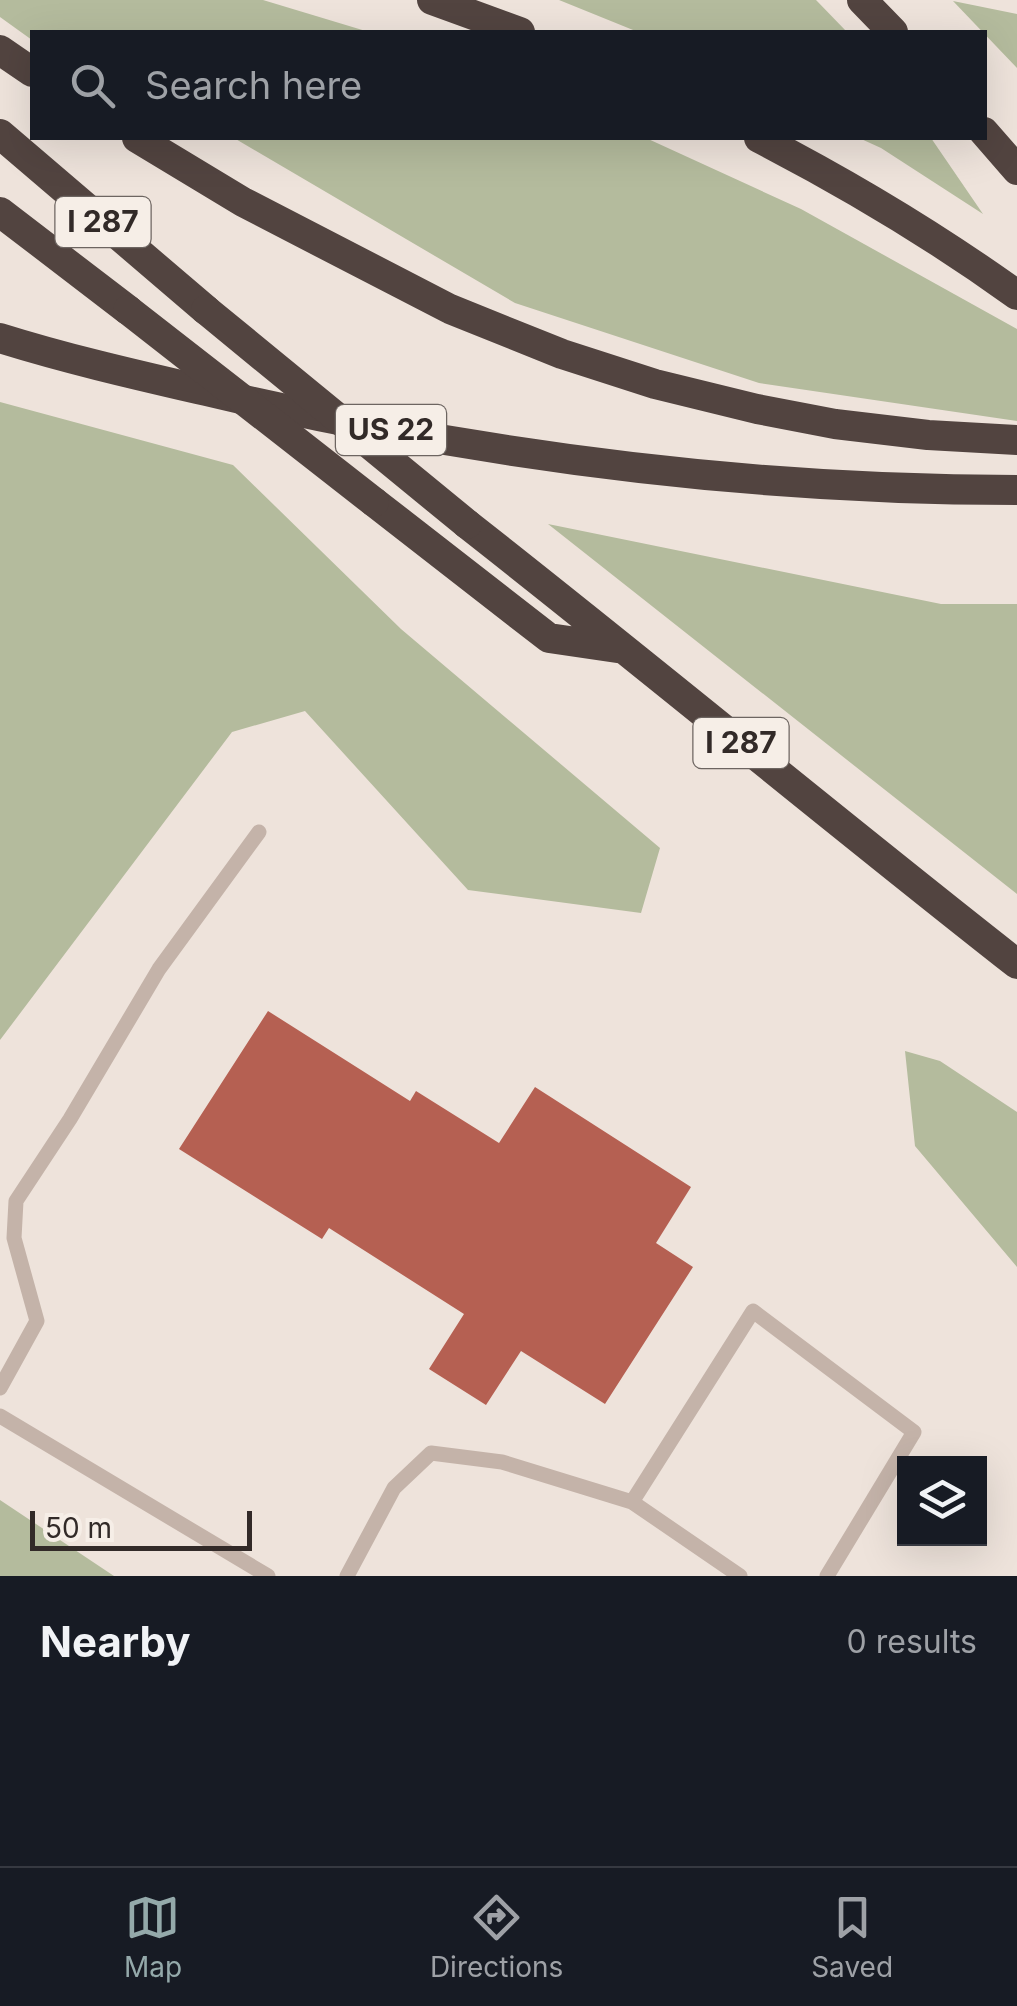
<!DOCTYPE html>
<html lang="en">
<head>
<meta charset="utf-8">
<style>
	body { margin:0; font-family:Inter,sans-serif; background:#20242c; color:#f1f3f6 }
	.controls { position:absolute; right:30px; bottom:30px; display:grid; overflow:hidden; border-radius:0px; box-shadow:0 10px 40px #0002 }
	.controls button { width:90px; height:90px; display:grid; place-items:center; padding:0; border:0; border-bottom:2px solid #363941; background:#171b24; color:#f1f3f6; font:50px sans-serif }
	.scale { position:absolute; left:30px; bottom:25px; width:222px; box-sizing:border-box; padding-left:10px; border:5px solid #322a28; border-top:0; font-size:28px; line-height:35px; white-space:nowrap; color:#322a28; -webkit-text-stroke:8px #f6eee7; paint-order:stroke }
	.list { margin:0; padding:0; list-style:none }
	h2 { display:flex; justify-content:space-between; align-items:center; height:130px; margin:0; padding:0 40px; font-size:42px }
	h2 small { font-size:32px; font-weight:400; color:#9ea1a6 }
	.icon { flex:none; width:55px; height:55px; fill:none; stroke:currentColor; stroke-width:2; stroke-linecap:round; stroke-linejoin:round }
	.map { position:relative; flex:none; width:1017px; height:1576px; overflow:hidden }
	.search { position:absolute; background:#171b24; box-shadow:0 10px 40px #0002; left:30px; right:30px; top:30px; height:110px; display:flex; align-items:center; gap:25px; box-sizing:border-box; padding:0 35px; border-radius:0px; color:#9ea1a6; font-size:38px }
	.sheet { height:290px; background:#171b24 }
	nav { display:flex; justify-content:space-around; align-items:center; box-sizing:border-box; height:140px; border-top:2px solid #363941; background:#171b24; font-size:28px; color:#9ea1a6 }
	nav a { display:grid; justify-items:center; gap:5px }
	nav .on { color:#94a9aa }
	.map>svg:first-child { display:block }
	.green { fill:#b4bb9d }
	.building { fill:#b56052 }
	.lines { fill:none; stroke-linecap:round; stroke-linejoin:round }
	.lane { stroke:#c4b3a9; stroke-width:15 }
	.highway { stroke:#524440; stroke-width:30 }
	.highway-bridge { stroke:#524440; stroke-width:30 }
	.labels { text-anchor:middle; stroke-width:10; stroke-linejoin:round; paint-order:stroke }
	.shield { fill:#f6eee7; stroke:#6d6561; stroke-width:2.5 }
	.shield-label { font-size:30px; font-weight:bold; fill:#322a28 }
</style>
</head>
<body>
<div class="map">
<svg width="1017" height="1576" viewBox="0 0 1017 1576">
	<rect width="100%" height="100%" fill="#eee3db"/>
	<path class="green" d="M0,0h263l106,32h-337v8l-32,-23z
		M559,0h257l31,32h-209z
		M953,1l64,13v54z
		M234,138h412l155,71 216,120v92l-258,-38 -244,-80z
		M859,138h72l52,76 -102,-66z
		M0,402l233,63 168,164 259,219 -19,65 -173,-23 -163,-179 -73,21 -232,308z
		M548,524l393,80h76v290z
		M905,1051l35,10 77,51v155l-102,-121z
		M0,1500l114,76h-114z"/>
	<path class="building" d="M268,1011l142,90 6,-10 83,52 36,-56 156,100 -35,56 37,24 -88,137 -84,-53 -35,54 -57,-36 35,-55 -135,-86 -7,11 -143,-90z"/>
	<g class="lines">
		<path class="lane" d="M0,1388l37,-67 -23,-83 2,-37 54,-82 89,-150 100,-137
			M0,1416l268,160
			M632,1502l121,-191 161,121 -87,144
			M347,1576l47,-88 37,-35 71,9 130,40 108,74"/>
		<path class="highway" d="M432,0l88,32
			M862,0l31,32
			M0,50l32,22
			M984,132l33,38
			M0,134l206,176
			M137,138l106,64 207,107 112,45 93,30 102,25 78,15 93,11 89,5
			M759,138c89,46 176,98 258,157
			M0,212l128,98
			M0,338c67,21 137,37 206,53 265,63 538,99 811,99
			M374,502l175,136 75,11
			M467,524c185,145 365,295 550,440"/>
		<path class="highway-bridge" d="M128,310l246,192
			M206,310l261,214"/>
	</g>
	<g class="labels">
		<g class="shield">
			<rect x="55.5" y="197" width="95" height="50" rx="8"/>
			<rect x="336" y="405" width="110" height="50" rx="8"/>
			<rect x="693.5" y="718" width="95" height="50" rx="8"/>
		</g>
		<g class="shield-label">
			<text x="103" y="232">I 287</text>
			<text x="391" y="440">US 22</text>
			<text x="741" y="753">I 287</text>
		</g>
	</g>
</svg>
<div class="controls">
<button><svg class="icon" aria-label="layers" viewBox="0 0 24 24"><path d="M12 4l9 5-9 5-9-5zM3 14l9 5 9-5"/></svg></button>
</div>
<div class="scale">50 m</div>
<div class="search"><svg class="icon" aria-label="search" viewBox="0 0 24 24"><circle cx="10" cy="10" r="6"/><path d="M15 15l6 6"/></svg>Search here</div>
</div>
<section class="sheet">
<h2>Nearby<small>0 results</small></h2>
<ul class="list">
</ul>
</section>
<nav>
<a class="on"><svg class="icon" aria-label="map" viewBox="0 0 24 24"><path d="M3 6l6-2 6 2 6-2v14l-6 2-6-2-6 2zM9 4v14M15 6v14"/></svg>Map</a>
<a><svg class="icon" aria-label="directions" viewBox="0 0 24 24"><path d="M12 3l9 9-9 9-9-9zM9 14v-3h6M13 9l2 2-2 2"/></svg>Directions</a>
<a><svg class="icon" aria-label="saved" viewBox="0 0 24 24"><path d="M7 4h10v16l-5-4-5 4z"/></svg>Saved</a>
</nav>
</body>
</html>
